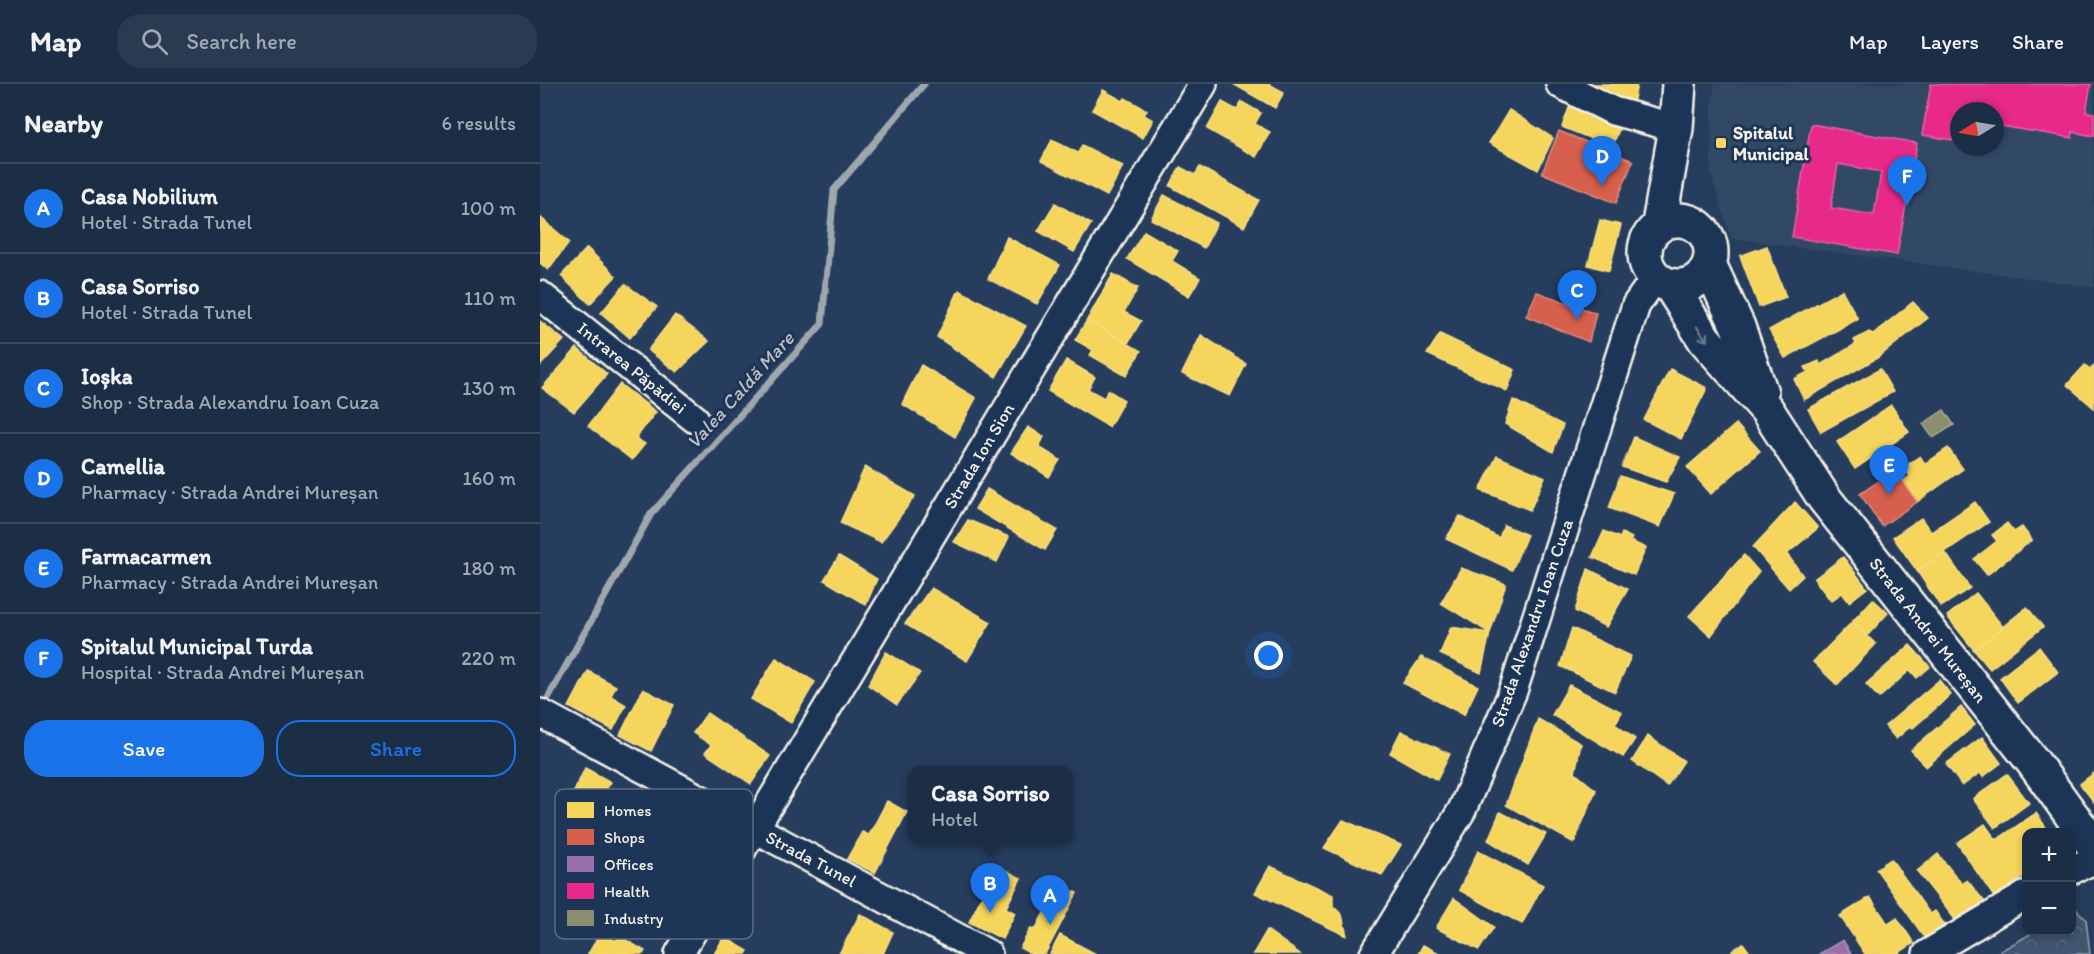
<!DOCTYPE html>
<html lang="en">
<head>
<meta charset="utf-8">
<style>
	body { margin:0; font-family:Itim,sans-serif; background:#293a51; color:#f1f3f6 }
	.controls { position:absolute; right:18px; bottom:18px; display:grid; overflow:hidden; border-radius:12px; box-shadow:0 3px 9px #0003 }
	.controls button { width:54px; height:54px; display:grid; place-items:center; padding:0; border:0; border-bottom:2px solid #3a4a5f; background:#1c2e46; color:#f1f3f6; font:30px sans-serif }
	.compass { position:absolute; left:1410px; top:18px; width:54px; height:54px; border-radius:50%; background:#1c2e46; box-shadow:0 3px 9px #0003; rotate:259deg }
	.you { position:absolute; left:729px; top:572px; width:21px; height:21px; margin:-15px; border:4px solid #fff; border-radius:50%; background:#1a73e8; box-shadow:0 0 0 9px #1a73e833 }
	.badge { display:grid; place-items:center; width:39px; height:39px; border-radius:50%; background:#1a73e8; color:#fff; font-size:20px; font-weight:700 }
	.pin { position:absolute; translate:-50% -50px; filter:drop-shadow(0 2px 3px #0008) }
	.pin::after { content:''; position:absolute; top:32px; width:21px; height:18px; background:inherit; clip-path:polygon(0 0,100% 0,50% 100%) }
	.popup { position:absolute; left:368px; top:682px; width:165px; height:78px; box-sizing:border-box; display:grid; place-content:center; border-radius:12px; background:#1c2e46; filter:drop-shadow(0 2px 4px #0005); font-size:20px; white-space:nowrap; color:#a0a8b3 }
	.popup b { font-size:22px; color:#f1f3f6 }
	.popup::after { content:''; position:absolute; left:50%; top:100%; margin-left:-12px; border:12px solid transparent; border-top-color:#1c2e46 }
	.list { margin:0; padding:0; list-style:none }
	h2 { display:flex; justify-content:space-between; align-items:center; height:78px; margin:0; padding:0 24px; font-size:26px }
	h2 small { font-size:20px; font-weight:400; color:#a0a8b3 }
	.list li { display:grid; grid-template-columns:39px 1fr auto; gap:18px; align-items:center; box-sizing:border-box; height:90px; padding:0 24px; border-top:2px solid #3a4a5f }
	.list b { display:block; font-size:22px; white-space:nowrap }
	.list p { margin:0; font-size:20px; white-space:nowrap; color:#a0a8b3 }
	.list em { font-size:20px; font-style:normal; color:#a0a8b3 }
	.actions { display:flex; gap:12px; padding:18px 24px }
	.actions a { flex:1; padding:14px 0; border:2px solid #1a73e8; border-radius:24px; text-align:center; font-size:21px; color:#1a73e8 }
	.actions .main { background:#1a73e8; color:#fff }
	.icon { flex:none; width:33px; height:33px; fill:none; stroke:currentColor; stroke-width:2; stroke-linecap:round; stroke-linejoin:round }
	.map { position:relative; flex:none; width:1554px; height:870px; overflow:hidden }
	header { display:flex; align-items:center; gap:36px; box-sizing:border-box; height:84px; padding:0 30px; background:#1c2e46; border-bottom:2px solid #3a4a5f }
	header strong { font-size:28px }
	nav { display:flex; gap:33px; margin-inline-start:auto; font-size:21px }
	.search { width:420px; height:54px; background:#293a51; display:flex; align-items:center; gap:15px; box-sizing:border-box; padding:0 21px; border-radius:24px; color:#a0a8b3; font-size:22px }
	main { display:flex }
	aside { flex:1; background:#1c2e46 }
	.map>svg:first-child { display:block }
	.built { fill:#334966; fill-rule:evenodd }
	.park { fill:url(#park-crowns); stroke:#9aa2ac; stroke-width:1.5 }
	.homes { fill:#f6d55c; stroke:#f5dd86; stroke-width:1.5 }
	.shops { fill:#d6604d; stroke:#df8c7c; stroke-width:1.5 }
	.offices { fill:#9970ab; stroke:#b497bd; stroke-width:1.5 }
	.health { fill:#e7298a; stroke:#eb65a6; stroke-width:1.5; fill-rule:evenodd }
	.industry { fill:#8c8c6e; stroke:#abaa93; stroke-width:1.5 }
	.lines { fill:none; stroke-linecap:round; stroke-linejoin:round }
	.stream { stroke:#9fa7ae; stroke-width:7 }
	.minor-casing { stroke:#f4f1e8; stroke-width:32 }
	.major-casing { stroke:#f4f1e8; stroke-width:38 }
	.minor { stroke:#1d3557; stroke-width:27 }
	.major { stroke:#1d3557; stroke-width:33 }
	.oneway { stroke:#68778a }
	.poi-dot { fill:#ffd166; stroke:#1d3557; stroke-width:2 }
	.labels { text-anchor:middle; stroke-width:6; stroke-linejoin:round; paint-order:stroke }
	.poi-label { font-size:18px; font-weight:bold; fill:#f4f1e8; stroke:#1d3557; text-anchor:start }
	.street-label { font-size:18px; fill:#f4f1e8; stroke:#1d3557 }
	.water-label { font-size:20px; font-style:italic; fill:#bcbfc2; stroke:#1d3557 }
	.key { fill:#1d3557; stroke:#5e6d82; stroke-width:1.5 }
	.key-label { font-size:16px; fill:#f4f1e8 }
</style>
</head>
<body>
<header>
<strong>Map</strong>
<div class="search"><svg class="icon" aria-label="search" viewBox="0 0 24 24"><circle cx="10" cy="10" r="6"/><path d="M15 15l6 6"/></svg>Search here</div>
<nav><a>Map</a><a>Layers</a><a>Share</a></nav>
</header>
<main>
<aside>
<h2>Nearby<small>6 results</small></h2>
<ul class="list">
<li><span class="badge">A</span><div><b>Casa Nobilium</b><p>Hotel · Strada Tunel</p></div><em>100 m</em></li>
<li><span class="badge">B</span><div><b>Casa Sorriso</b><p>Hotel · Strada Tunel</p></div><em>110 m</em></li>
<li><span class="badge">C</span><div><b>Ioșka</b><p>Shop · Strada Alexandru Ioan Cuza</p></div><em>130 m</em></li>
<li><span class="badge">D</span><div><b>Camellia</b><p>Pharmacy · Strada Andrei Mureșan</p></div><em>160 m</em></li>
<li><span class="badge">E</span><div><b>Farmacarmen</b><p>Pharmacy · Strada Andrei Mureșan</p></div><em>180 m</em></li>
<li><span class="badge">F</span><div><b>Spitalul Municipal Turda</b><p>Hospital · Strada Andrei Mureșan</p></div><em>220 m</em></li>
</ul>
<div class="actions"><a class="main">Save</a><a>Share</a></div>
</aside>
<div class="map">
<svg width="1554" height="870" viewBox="0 0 1554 870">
	<defs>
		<pattern id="park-crowns" width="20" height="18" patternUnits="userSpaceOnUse" patternTransform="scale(1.5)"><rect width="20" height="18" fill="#40546f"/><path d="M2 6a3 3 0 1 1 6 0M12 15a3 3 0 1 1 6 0" fill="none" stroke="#5c6d84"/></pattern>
	</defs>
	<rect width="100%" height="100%" fill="#263d5d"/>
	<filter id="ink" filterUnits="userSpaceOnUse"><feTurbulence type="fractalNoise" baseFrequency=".0167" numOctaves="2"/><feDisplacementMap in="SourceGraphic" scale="12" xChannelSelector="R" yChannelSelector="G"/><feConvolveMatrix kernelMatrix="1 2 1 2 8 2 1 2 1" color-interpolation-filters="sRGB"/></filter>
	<g filter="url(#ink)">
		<path class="built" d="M1175,0h379v203l-363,-49 -20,-64 1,-68zM1419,27h36v36h-36z"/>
		<path class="park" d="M1535,824l11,11 4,35h-95l39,-22h38v-22z"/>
		<path class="homes" d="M693,0h36l15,8 -9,16z
			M1050,0h47l-5,25z
			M563,6l20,11 2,-3 22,12 -3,5 9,5 -10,18 -51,-28z
			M682,18l15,8 5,-8 19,11 -6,11 15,8 -14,25 -49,-28z
			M1030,21l51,20 -9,22 -50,-20z
			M969,26l44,28 -15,32 -49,-27z
			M512,56l26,13 4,-8 41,21 -16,30 -66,-35z
			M640,83l15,8 5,-8 59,33 -15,27 -74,-41z
			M624,111l53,28 -13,25 -53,-29z
			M515,119l36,21 -17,28 -36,-21z
			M0,133l29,25 -21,28 -8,-7z
			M1060,136l21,5 -12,46 -21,-6z
			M604,147l34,20 -6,10 28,17 -11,18 -62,-37z
			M467,153l53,28 -23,39 -49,-25z
			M1227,162l19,51 -27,10 -19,-51z
			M47,164l29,28 -26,28 -29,-28z
			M573,190l25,14 -14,24 17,9 -13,22 -41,-23z
			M85,200l32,23 -27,31 -29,-25z
			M419,206l67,36 -30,51 -59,-40z
			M1302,206l16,29 -73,39 -16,-28z
			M1373,218l15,16 -49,39 -75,43 -10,-21 14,-7 -3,-5 14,-6 1,4 36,-21 -2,-4 15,-8 4,2z
			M135,231l34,26 -32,31 -29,-22z
			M547,236l54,31 -15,25 -36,-21 3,-5 -18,-10z
			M0,237l24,19 -24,26z
			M900,250l75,36 -8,21 -80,-37z
			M661,251l45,29 -16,32 -48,-22z
			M37,264l30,26 -33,38 -32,-24z
			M526,276l29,17 -7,12 16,9 4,-8 16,10 -15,27 -61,-36z
			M381,281l55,33 -21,39 -53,-33z
			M1545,281l5,4 4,-4v43l-27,-23z
			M1130,285l37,19 -26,51 -37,-19z
			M1340,285l13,23 -72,40 -13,-23z
			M80,300l36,28 -20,26 9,6 -13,16 -44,-34z
			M973,316l50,25 -10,27 -48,-28z
			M1351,321l18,27 -54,37 -18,-27z
			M1196,340l24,27 -49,43 -24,-27z
			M488,343l16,10 -5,10 21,13 -11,17 -38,-24z
			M1094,353l46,20 -14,25 -44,-15z
			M1408,364l15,21 -46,33 -14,-21 7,-5 -6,-9 16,-11 5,8z
			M957,372l48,21 -15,33 -50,-20z
			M325,383l50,29 -34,46 -41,-19z
			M1080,392l54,18 -14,33 -51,-19z
			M447,405l70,41 -12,20 -70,-41z
			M1255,418l23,26 -31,26 16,22 -14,13 -36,-42z
			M1435,418l14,20 -72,49 -24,-34 28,-19 10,14z
			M920,432l39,22 5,-13 23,10 -15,35 -66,-31z
			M428,436l41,17 -12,25 -43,-20z
			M1467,439l7,9 8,-5 10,13 -45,35 -13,-16 23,-18 -5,-6z
			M1064,447l16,7 2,-5 10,5 -2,3 16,7 -12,27 -42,-18z
			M1405,468l25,36 -29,19 -24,-36z
			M1204,471l15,17 -48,64 -22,-20z
			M299,472l38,23 -11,26 -42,-25z
			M1303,473l24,31 -18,14 -7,-9 -11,8 -17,-22z
			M921,484l45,16 -16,49 -49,-30z
			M1048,485l40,20 -22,38 -31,-16z
			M391,504l60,34 -24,39 -62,-37z
			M1436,509l27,34 -29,23 -27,-34z
			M1333,515l15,14 -21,23 -15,-14z
			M1487,523l16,20 -53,42 -16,-19z
			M1312,538l24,22 -39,41 -24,-23z
			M911,543l39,6 -9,40 -41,-19z
			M1032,544l59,28 -16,36 -55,-26z
			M1370,561l20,22 -13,11 -7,-8 -31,28 -13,-14z
			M1499,563l19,25 -40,31 -18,-25z
			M346,568l34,21 -23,32 -29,-20z
			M881,573l57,29 -14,29 -61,-32z
			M236,574l39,24 -24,41 -40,-24z
			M48,587l28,15 -5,10 15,9 -13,25 -44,-23z
			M1399,596l12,15 -38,33 -2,-2 -15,13 -11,-13z
			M1029,601l53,27 -7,12 20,15 -12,18 -71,-42z
			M103,605l31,16 -23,46 -31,-16z
			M1421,623l14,18 -49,42 -15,-17z
			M167,629l63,43 -19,28 -46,-31 6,-8 -18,-12z
			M998,635l43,25 -6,29 21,17 -22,53 -68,-38z
			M861,647l49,23 -13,26 -47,-27z
			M1108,652l36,25 -17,25 -35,-25z
			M1442,653l19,26 -18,14 -3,-4 -18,13 -16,-22z
			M45,684l26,14 -20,31 -21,-13z
			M1554,689v29l-14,-18z
			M1467,690l22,29 -34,25 -22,-29z
			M347,717l20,11 -32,61 -28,-14 15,-27 7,3z
			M960,728l46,22 -18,31 -40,-25z
			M1496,729l13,19h-23v43l-32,22 -37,-54 28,-19 11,16z
			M803,736l58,25 -19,30 -58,-27z
			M142,738l34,18 -15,29 -34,-18z
			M938,767l65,34 -21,39 -63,-34z
			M1398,770l24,30 5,-4 17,21 -27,21 -40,-51z
			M1351,775l39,55 5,-3 12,17 -20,13 -51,-72z
			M457,782l24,12 -15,30 9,5 -13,26 -33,-17z
			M730,782l63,29v11l9,9 5,21 -92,-43z
			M519,800l18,9 -32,61h-14l-11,-6 11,-20 4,2z
			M1330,813l18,27 9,-6 17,25 -17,11h-32l-25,-38z
			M914,814l40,29 -15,23 -43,-22z
			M320,830l33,18 -10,22h-44z
			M727,846l33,24h-47z
			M61,848l15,9 3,-5 26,15 -2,3h-55z
			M520,851l36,19h-46z
			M184,853l24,14 -2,3h-32z
			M1203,859l8,11h-23z
			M883,861l18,9h-23z"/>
		<path class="shops" d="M1019,47l74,30 -17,42 -74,-30z
			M997,208l59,21 -7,29 -63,-26z
			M1355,386l22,32 -35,24 -22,-32z"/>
		<path class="offices" d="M1303,856l8,14h-32z"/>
		<path class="health" d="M1391,0h160l-5,28 8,1v23l-21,-4 -1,6 -77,-13v-14h-36v30l-37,-6z
			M1271,40l106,19 -20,112 -105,-18zM1298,80l43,8 -7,43 -43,-7z"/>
		<path class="industry" d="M1404,326l10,15 -21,13 -10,-14z
			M120,718l22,11 -10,18 -21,-11z"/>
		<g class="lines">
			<path class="stream" d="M3,623l108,-193 171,-190 12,-134 90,-106"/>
			<g class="minor-casing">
				<path id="minor" d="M1020,0l53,27 63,17
					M0,211l155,124
					M0,629l448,241
					M1532,786l22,-10
					M139,870l524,-870
					M834,870l88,-144 51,-119 123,-386 19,-27
					M1387,870l99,-59"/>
			</g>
			<g class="major-casing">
				<path id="major" d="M1105 169a33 33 0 1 1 66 0a33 33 0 1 1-66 0Z
					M1119,140l17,-96 3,-44
					M1169,180l29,63 23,66
					M1130,201l35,55 62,70 57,88 209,264 61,84"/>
			</g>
			<use href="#minor" class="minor"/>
			<use href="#major" class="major"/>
		</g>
		<defs><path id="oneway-shaft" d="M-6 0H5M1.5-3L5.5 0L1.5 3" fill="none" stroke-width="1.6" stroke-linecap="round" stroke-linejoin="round" transform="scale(1.5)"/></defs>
		<use class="oneway" href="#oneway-shaft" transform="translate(1162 250) rotate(55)"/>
	</g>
	<rect class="poi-dot" x="1175" y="53" width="12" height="12" rx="3"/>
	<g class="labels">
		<g class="poi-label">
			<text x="1193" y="55">Spitalul<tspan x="1193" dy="21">Municipal</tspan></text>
		</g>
		<g class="street-label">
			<text transform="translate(92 284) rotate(39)" y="6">Intrarea Păpădiei</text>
			<text transform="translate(439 372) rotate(-59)" y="6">Strada Ion Sion</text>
			<text transform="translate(992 539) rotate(-71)" y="6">Strada Alexandru Ioan Cuza</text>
			<text transform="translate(1388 546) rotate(52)" y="6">Strada Andrei Mureșan</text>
			<text transform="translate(271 775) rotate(28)" y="6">Strada Tunel</text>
		</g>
		<g class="water-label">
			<text transform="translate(200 306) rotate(-48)" y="7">Valea Caldă Mare</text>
		</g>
	</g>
	<rect x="15" y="705" width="198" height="150" rx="9" class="key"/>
	<rect x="27" y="718" width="27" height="16" fill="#f6d55c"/>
	<rect x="27" y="745" width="27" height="16" fill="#d6604d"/>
	<rect x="27" y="772" width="27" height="16" fill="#9970ab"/>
	<rect x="27" y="799" width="27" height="16" fill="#e7298a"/>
	<rect x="27" y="826" width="27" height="16" fill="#8c8c6e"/>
	<g class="key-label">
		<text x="64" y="732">Homes</text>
		<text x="64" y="759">Shops</text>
		<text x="64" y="786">Offices</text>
		<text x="64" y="813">Health</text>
		<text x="64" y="840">Industry</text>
	</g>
</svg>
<div class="controls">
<button>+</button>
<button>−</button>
</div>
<svg class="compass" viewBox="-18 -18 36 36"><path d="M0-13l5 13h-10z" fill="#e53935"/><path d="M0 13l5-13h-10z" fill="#a0a8b3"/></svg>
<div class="you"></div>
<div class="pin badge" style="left:510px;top:841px">A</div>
<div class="pin badge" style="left:450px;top:829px">B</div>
<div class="popup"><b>Casa Sorriso</b>Hotel</div>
<div class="pin badge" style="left:1037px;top:236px">C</div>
<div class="pin badge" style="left:1062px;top:102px">D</div>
<div class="pin badge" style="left:1349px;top:411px">E</div>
<div class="pin badge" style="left:1367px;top:122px">F</div>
</div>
</main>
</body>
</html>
